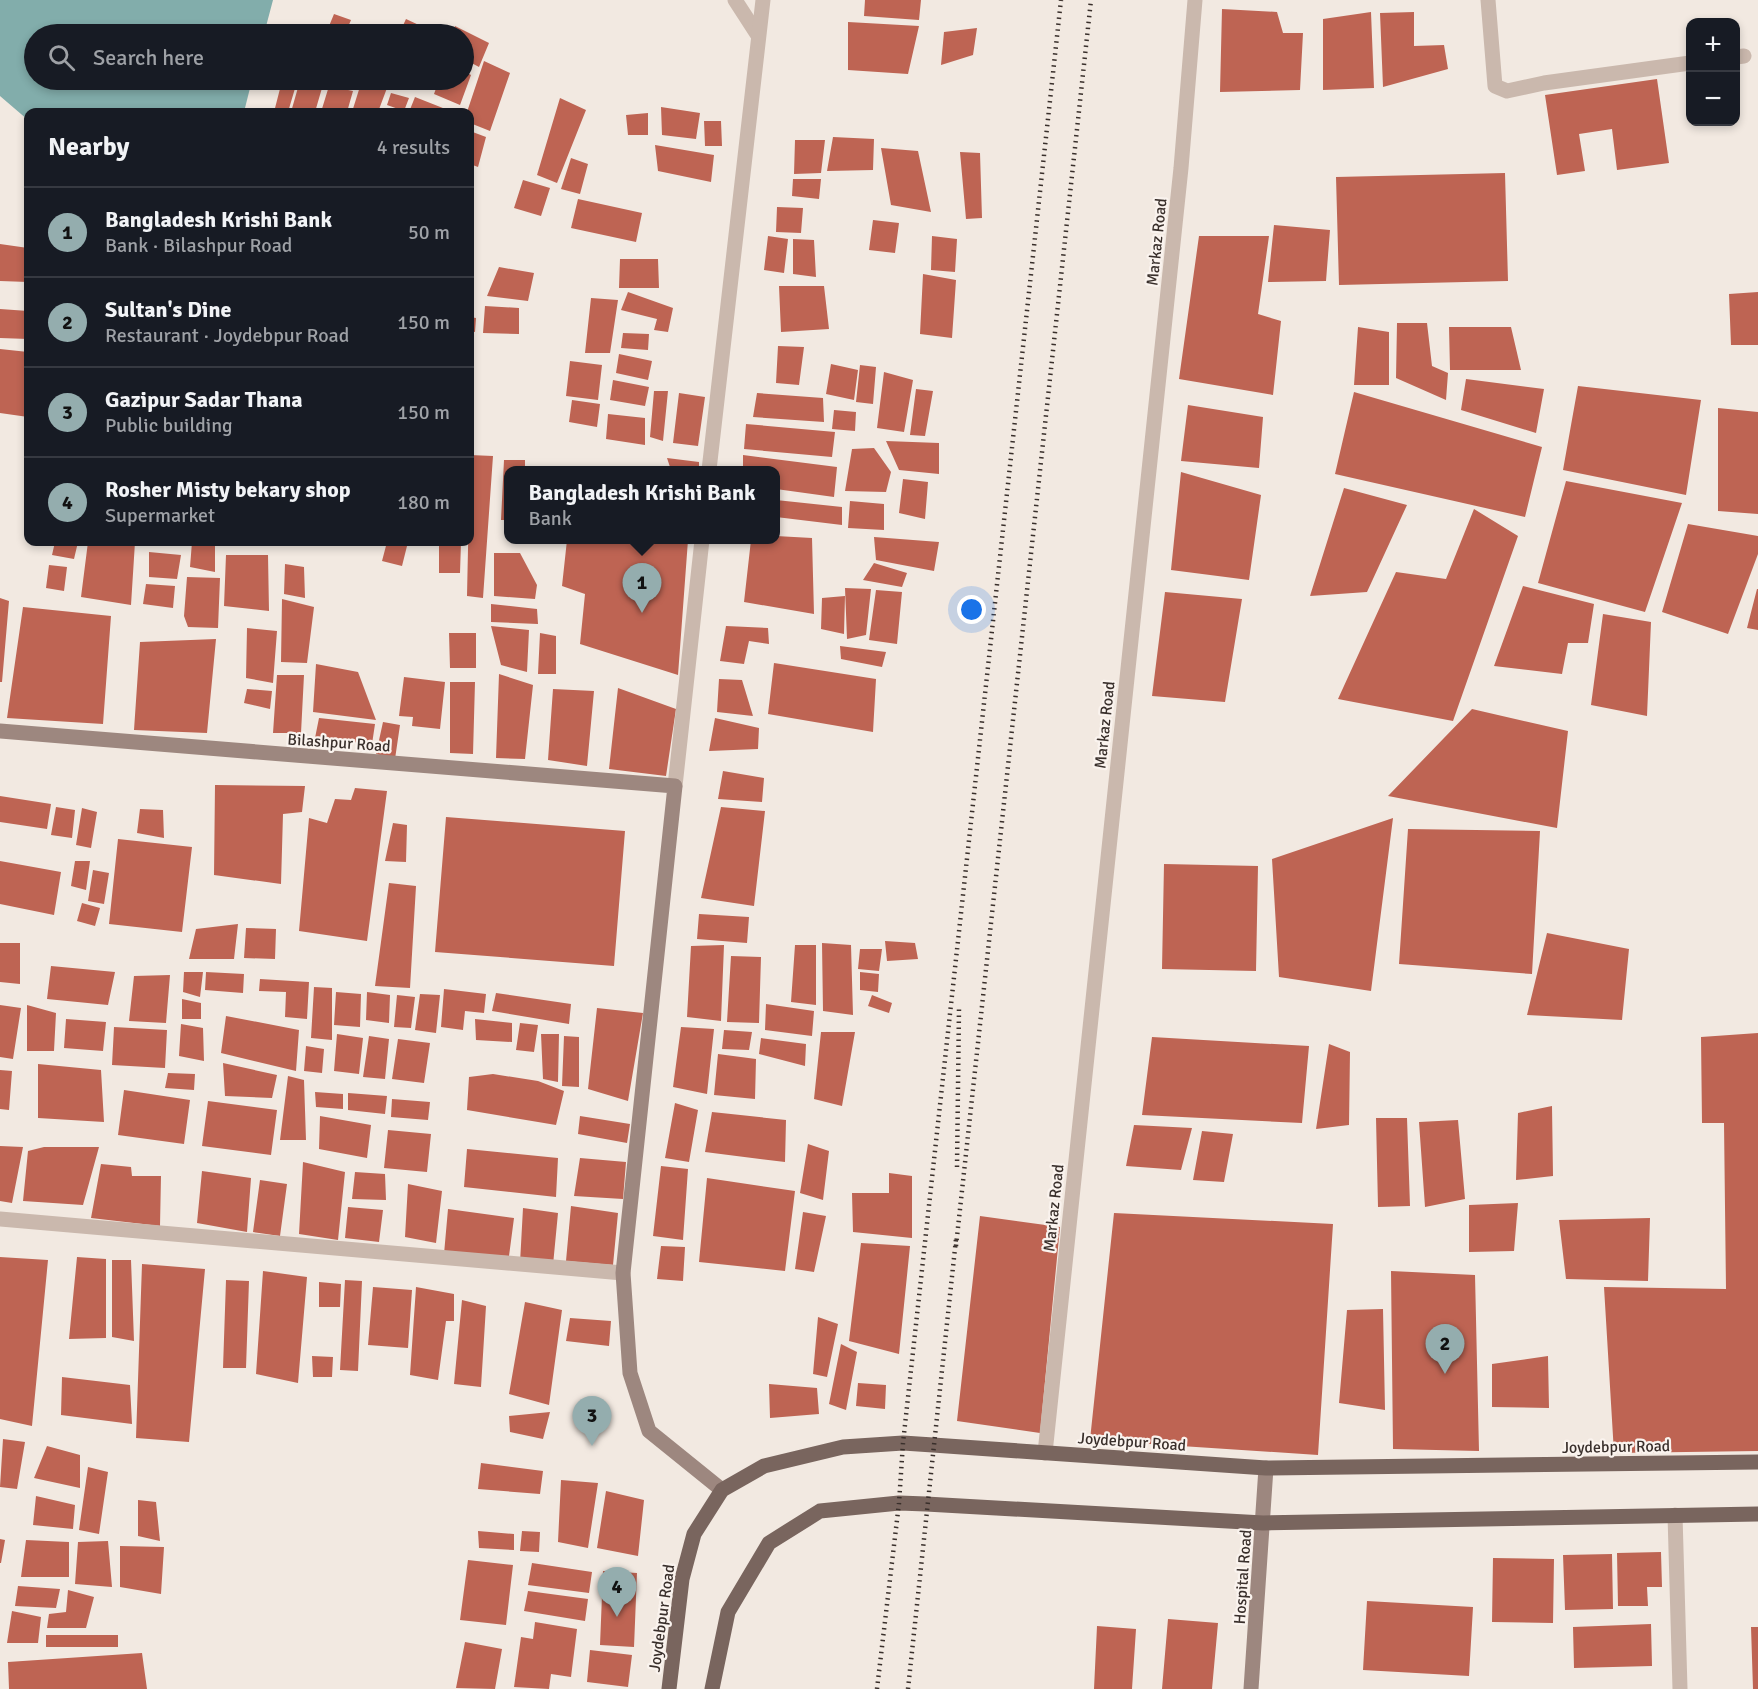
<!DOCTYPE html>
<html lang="en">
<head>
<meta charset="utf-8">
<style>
	body { margin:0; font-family:Signika,sans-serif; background:#242831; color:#f1f3f6 }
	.controls { position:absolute; right:18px; top:18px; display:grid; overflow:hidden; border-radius:12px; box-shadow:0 3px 9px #0003 }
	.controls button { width:54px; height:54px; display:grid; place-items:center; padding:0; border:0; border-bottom:2px solid #363941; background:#171b24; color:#f1f3f6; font:30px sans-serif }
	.you { position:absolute; left:972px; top:610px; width:21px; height:21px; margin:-15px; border:4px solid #fff; border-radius:50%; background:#1a73e8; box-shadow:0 0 0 9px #1a73e833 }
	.badge { display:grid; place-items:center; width:39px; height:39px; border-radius:50%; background:#94adae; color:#111; font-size:20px; font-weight:700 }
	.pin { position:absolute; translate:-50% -50px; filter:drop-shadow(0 2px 3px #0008) }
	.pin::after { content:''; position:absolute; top:32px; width:21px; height:18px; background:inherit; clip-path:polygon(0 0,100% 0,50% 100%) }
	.popup { position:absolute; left:504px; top:466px; width:276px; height:78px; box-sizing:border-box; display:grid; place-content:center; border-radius:12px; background:#171b24; filter:drop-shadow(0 2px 4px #0005); font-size:20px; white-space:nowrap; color:#9ea1a6 }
	.popup b { font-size:22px; color:#f1f3f6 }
	.popup::after { content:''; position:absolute; left:50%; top:100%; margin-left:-12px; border:12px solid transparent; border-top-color:#171b24 }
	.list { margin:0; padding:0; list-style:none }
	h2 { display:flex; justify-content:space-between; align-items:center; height:78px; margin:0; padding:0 24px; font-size:26px }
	h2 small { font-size:20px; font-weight:400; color:#9ea1a6 }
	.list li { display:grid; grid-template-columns:39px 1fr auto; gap:18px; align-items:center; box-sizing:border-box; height:90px; padding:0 24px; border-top:2px solid #363941 }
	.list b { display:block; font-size:22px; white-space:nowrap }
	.list p { margin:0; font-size:20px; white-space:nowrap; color:#9ea1a6 }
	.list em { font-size:20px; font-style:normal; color:#9ea1a6 }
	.icon { flex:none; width:33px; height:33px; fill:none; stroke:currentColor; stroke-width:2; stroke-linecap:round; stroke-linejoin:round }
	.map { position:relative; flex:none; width:1758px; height:1689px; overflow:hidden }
	.search { position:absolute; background:#171b24; box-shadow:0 3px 9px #0003; left:24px; top:24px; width:450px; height:66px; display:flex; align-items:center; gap:15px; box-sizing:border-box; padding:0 21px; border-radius:33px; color:#9ea1a6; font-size:22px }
	.panel { position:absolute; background:#171b24; box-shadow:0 3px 9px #0003; left:24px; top:108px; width:450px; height:438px; border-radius:12px }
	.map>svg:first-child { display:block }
	.water { fill:#82adab }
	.building { fill:#be6453 }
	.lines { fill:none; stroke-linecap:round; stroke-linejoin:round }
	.service { stroke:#cab8ad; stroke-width:15 }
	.minor { stroke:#cab8ad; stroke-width:15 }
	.tertiary { stroke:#cab8ad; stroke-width:15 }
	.secondary { stroke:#9d877f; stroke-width:15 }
	.primary { stroke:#79655e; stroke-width:15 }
	.rail { stroke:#392f2b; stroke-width:4.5; stroke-dasharray:1.5 4.5; stroke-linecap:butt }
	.labels { text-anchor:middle; stroke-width:4.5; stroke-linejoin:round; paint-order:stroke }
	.street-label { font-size:16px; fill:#392f2b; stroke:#faf3ee }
</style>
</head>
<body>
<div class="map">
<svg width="1758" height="1689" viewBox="0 0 1758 1689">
	<rect width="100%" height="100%" fill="#f2e9e1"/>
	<path class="water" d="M0,0h273l-9,34h-230v46h218l-8,32h-216v8l-28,-24z"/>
	<path class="building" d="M865,0h56l-2,20 -55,-4z
		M1222,9l55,3 6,21h20l-3,57 -80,2z
		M1371,12l3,76 -51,2v-71z
		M1414,12v34l30,-1 4,24 -65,18 -3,-74z
		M334,14l17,6 -6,14 -18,-3z
		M406,19l15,7 -5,8h-17z
		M848,22l71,4 -11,48 -60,-4z
		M455,26l34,17 -10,24 -15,-8v-25h-12z
		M977,28l-4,27 -32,10 3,-33z
		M484,61l26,12 -20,58 -20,-8v-11h-3z
		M464,71l7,4 -11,30 -26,-11 5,-14h25z
		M1657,79l12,84 -52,7 -5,-41 -33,5 6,37 -28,4 -12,-80z
		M362,80l25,8 -9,24h-26z
		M403,80h20l-4,9 -17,-7z
		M282,81l14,4 -8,27h-14z
		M299,84l23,4 -7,24h-24z
		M329,86l24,5 -6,21h-26z
		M391,93l18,5 -5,13 -17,-6z
		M415,97l38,15h-44z
		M560,98l26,12 -29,73 -20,-8z
		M661,107l39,6 -4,26 -34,-4z
		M648,113v22h-20l-2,-20z
		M704,121h17l1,25h-17z
		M470,131l16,6 -8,30 -8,-3z
		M833,137l41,2 -1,31 -46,1z
		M795,140h30l-4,33 -27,1z
		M655,145l59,10 -3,27 -53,-11z
		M881,148l37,3 13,61 -40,-7z
		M960,152l20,1 2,65 -16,1z
		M571,158l17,6 -8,30 -19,-5z
		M1505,173l3,108 -169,4 -3,-108z
		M793,179h28l-2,20 -27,-3z
		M523,180l27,8 -9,28 -27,-8z
		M578,199l64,14 -6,29 -65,-14z
		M777,207l26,1 -2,25 -25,-1z
		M873,220l26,3 -4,30 -26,-3z
		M1274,225l56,5 -4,51 -58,1z
		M768,236l20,3 -4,34 -20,-3z
		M932,236l25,3 -2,33 -24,-2z
		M1199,236h70l-11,78 23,7 -8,74 -94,-16z
		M793,239l21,1 2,37 -23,-3z
		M0,244l28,4v34l-28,-1z
		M620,259h38l1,29h-40z
		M499,267l35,6 -6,28 -41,-5z
		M923,274l33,6 -4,58 -32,-4z
		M779,286h45l5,43 -48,3z
		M628,292l45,16 -5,24 -14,-2 3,-11 -36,-9z
		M1758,292v53h-27l-2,-51z
		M591,298l27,2 -8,53h-25z
		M485,306l34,2v26l-36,-1z
		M0,309l28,2v28l-28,-1z
		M470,317l6,1 -1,14 -5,-1z
		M1397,323h30l5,43 16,7 -2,27 -50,-22z
		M1358,327l31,5v53h-35z
		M1449,327h62l10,43h-71z
		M623,333l26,1 -1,16 -27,-2z
		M778,346l26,1 -5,38 -23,-2z
		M0,349l28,3v65l-28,-4z
		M619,354l33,7 -4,19 -32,-7z
		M570,361l32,4 -4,35 -32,-4z
		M831,364l27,6 -4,30 -28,-6z
		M860,365l16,2 -3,37 -17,-2z
		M884,372l29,8 -9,52 -27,-4z
		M1466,379l78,10 -8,44 -75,-23z
		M613,380l36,7 -4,19 -35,-6z
		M1578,386l123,14 -15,95 -123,-25z
		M916,389l17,2 -8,45 -15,-1z
		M654,391h14l-5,50 -13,-4z
		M1354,392l188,55 -17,70 -190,-43z
		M679,393l26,4 -7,49 -25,-3z
		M757,393l66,5 1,24 -71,-5z
		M572,400l28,4 -3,23 -28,-5z
		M1188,405l75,12 -4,51 -78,-7z
		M1718,408l40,4v102l-40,-3z
		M834,410l22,2 -1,19 -23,-2z
		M608,414l37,4v27l-39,-6z
		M746,424l89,8 -3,25 -88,-8z
		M886,441l53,2v31l-40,-4z
		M874,448l17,24 -5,20 -41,-1 7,-42z
		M470,455l23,1 -10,142 -16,-2z
		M743,455l94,12 -3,30 -58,-8v-19h-33z
		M667,458l32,4v8h-28z
		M504,460h21v10h-17v50h-7z
		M1181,472l80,23 -12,85 -78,-10z
		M903,479l25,3 -3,37 -26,-6z
		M1566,481l116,22 -37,109 -107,-29z
		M1344,488l63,17 -40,87 -57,4z
		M776,500l66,7v18l-66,-8z
		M850,501l34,3v26l-36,-2z
		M1474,509l44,27 -65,185 -115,-22 58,-127 50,7z
		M1688,524l70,12v18l-30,80 -66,-22z
		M776,536l36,2 2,76 -70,-12 7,-62h25z
		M874,537l65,5 -5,29 -58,-11z
		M567,540h121l-10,135 -98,-31 5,-50 -23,-8z
		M55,542h23l-4,17 -22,-4z
		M88,542h47l-4,63 -50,-8z
		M192,542h23v30l-25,-5z
		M387,542h21l-6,24 -20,-5z
		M439,542h22l-1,31h-21z
		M149,552l32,3 -4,24 -28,-2z
		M494,553h26l17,32 -2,14 -41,-3z
		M226,555h42l1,56 -45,-5z
		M874,563l33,10 -5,14 -39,-7z
		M285,564l19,3 1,31 -21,-4z
		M49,565l18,2 -3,24 -18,-3z
		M187,577l33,1 -2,50 -30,-1 -4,-11z
		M146,584l29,2 -2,22 -30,-4z
		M1523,586l71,18 -6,39h-20l-6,31 -68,-8z
		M845,588l26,1 -5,46 -19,4z
		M1757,589h1v41l-11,-2z
		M876,590l26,2 -5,52 -28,-4z
		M1165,592l77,7 -17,103 -73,-6z
		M845,596l-1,38 -23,-5 1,-31z
		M0,598l9,3 -7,81h-2z
		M282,599l32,8 -7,56 -26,-1z
		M491,604l46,5 1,15 -47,-2z
		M23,607l88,9 -8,108 -96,-6z
		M1603,614l48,8 -4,94 -56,-11z
		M491,626l38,4 -2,42 -26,-7z
		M726,626l42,2 1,16 -20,-3 -5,23 -24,-3z
		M247,628l30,3 -4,52 -27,-5z
		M449,633h27v35h-26z
		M540,633l16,3v38h-18z
		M216,639l-9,94 -73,-3 6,-88z
		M840,646l46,6 -4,15 -41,-8z
		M774,663l102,16 -3,53 -105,-18z
		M316,664l42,8 18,48 -63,-8z
		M499,674l34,11 -8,74 -29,-1z
		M277,675h27l-3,58h-28z
		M404,677l41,5 -5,47 -28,-3 1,-9 -14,-1z
		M719,679l23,1 11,36 -36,-4z
		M450,682h25l-2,72 -23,-1z
		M618,688l58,21 -10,67 -57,-7z
		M247,689l25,2 -2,18 -26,-6z
		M553,689l41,2 -7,75 -39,-6z
		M1472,709l96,22 -11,97 -169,-32z
		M319,718l56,6 -3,20 -57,-6z
		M715,718l44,10 -1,21 -49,2z
		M383,722l17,3 -5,34 -19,-5z
		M723,771l41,7 -2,24 -44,-3z
		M215,785l90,1 -3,26 -19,2 -2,70 -67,-9z
		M355,788l32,3 -20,150 -68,-10 10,-113 18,5 8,-24 16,1z
		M0,796l51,8 -4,25 -47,-7z
		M56,807l19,3 -3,28 -21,-3z
		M721,807l44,4 -11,95 -53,-8z
		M82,808l15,4 -6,36 -15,-3z
		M140,809l23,1 1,28 -27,-5z
		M446,817l179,14 -11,135 -179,-14z
		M1393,818l-22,173 -92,-14 -7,-118z
		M393,823l14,2 -1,37 -21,-1z
		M1408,829l132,2 -8,143 -133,-10z
		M118,839l74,8 -10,85 -73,-8z
		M0,861l61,11 -7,43 -54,-11z
		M75,861h15l-4,29 -15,-4z
		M1164,864l94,2 -2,105 -94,-2z
		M93,870l16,3 -5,31 -16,-3z
		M389,883l27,3 -6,102 -35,-2z
		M82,903l18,5 -5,18 -18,-5z
		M699,914l50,3 -2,26 -50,-4z
		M238,924l-4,35h-45l7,-30z
		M246,928l30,1 -1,30 -31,-1z
		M1547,933l82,16 -7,71 -95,-5z
		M885,941l30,2 3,16 -31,2z
		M0,943h20v41l-20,-2z
		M822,943l29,2 2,70 -30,-4z
		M724,945l-3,76 -34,-4 4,-71z
		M795,945h21v60l-25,-3z
		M860,949h22l-3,22 -21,-2z
		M731,956l30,1 -2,66 -32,-1z
		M51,966l64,6 -7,33 -61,-6z
		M184,972h19l-3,25 -17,-5z
		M206,972l38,2 -1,19 -38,-3z
		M860,972l19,2 -1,18 -18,-2z
		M170,975l-4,48 -37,-2 5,-45z
		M260,979l49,3 -2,37 -22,-2 1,-25 -27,-1z
		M314,987l18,1v52l-21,-2z
		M444,989l42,5 -2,19 -19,-2 -2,19 -22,-3z
		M336,992l25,2 -1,33 -26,-2z
		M367,992l23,3 -1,28 -23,-3z
		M496,993l75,11 -2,20 -77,-13z
		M420,994l20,1 -4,38 -21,-3z
		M397,995l18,2 -4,31 -17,-1z
		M872,995l20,8 -3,10 -21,-7z
		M182,999l19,4v16h-19z
		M766,1004l48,7 -2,25 -47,-6z
		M0,1005l21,3 -8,51 -13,-2z
		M27,1005l29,8 -2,38h-27z
		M597,1008l46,5 -15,88 -40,-12z
		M226,1016l73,14 -3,41 -75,-18z
		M66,1019l40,3 -3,29 -39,-3z
		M475,1019l37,4v19l-36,-2z
		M520,1023l18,2 -4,27 -18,-2z
		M181,1024l22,4 1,33 -25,-5z
		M114,1027l53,3 -2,38 -53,-3z
		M681,1027l33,2 -7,65 -34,-7z
		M724,1030l28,2 -3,18 -27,-1z
		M821,1032h34l-13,74 -28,-7z
		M1758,1033v90h-7h7v328l-144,2 -10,-166 122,2 -2,-166h-22l-1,-86z
		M337,1034l26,4 -4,36 -25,-3z
		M541,1034h18l-1,48 -15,-3z
		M369,1036l20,3 -4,40 -22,-2z
		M564,1036l15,1v50l-17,-1z
		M1152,1037l157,9 -7,77 -160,-8z
		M761,1038l45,6 -1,22 -46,-12z
		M398,1039l32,4 -6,40 -32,-4z
		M1329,1044l21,8 -1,73 -33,4z
		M306,1046l18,3 -2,24 -18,-2z
		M718,1054l38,5 -1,40 -41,-4z
		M223,1063l54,12 -5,23 -47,-2z
		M38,1064l63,6 3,52 -66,-4z
		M0,1070l12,1 -3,39 -9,-1z
		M168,1073l27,1 -1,16 -29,-2z
		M493,1074l45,7 26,10 -8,34 -89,-15 2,-33z
		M288,1076l16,4 2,60h-26z
		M124,1090l66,10 -6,44 -66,-9z
		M315,1092l28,2v15l-27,-2z
		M348,1093l39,3 -2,18 -37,-4z
		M392,1099l38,3 -2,18 -37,-3z
		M208,1101l69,9 -6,45 -69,-9z
		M675,1103l23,7 -9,52 -24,-4z
		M1552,1106l1,70 -37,4 2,-67z
		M712,1112l74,8 -1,42 -80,-10z
		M320,1116l51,9 -4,33 -48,-9z
		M580,1116l50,8 -3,19 -49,-9z
		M1376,1118h31l3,88 -32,1z
		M1458,1120l7,79 -40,8 -6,-85z
		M1134,1125l58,3 -11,42 -55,-4z
		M388,1130l43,4 -4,38 -43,-4z
		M1202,1131l31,3 -9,48 -31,-2z
		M808,1144l21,7 -6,49 -23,-7z
		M0,1146l23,1 -11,56 -12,-2z
		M44,1147h55l-16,58 -60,-4 5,-50z
		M467,1149l91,9 -2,39 -92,-10z
		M580,1158l46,4 -3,37 -49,-3z
		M303,1162l42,10 -7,68 -39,-6z
		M101,1164l30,3 1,9h29l-1,50 -69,-8z
		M661,1166l27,3 -5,71 -30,-4z
		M202,1171l49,7 -4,54 -50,-9z
		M355,1172l30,2 1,26 -34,-1z
		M889,1173l23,3v62l-59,-6 -1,-39h37z
		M707,1178l88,13 -10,80 -86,-9z
		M260,1180l27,4 -7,52 -27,-4z
		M408,1184l34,7 -6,52 -31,-6z
		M1518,1203l-4,48 -45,1v-47z
		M571,1206l47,7 -5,52 -47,-4z
		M348,1207l35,3 -4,32 -34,-4z
		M523,1208l35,5 -5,52 -33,-2z
		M448,1209l66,9 -5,38 -65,-2z
		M803,1212l23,4 -12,56 -19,-3z
		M1114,1213l219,11 -15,231 -228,-15z
		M980,1216l80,11 -20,206 -83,-12z
		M1650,1218l-2,63 -82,-2 -7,-59z
		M861,1243l49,3 -11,108 -50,-13z
		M661,1246l24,1 -2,34 -26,-2z
		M0,1257l48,3 -16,166 -32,-7z
		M77,1257l29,2v79l-37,1z
		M112,1260h19l3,81 -22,-4z
		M142,1264l63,5 -16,173 -53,-4z
		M263,1271l44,6 -9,106 -42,-9z
		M1391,1271l84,4 4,176 -86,-2z
		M226,1280l23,1 -3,87h-23z
		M345,1280l17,1 -4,90 -18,-1z
		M319,1282l22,2 -1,23h-21z
		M373,1287l39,3 -4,58 -40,-3z
		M416,1287l38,7v27h-8l-8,59 -28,-5z
		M462,1300l24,6 -5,81 -27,-3z
		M525,1302l37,8 -13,95 -40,-11z
		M1383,1309l2,101 -46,-7 8,-93z
		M818,1317l20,7 -11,53 -14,-3z
		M570,1318l41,3 -2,25 -43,-5z
		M841,1344l16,8 -11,58 -17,-6z
		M312,1356l21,1 -1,20h-19z
		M1548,1356l1,52 -57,-1v-43z
		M62,1377l68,8 2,39 -71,-9z
		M858,1383l28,2 -1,24 -29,-3z
		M769,1384l48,4 2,26 -49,4z
		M550,1412l-7,27 -33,-7 -1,-16z
		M3,1439l22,3 -8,47 -17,-2z
		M47,1446l33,9v33l-46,-10z
		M481,1463l62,8 -3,23 -62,-5z
		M88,1467l20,5 -9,62 -20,-4z
		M561,1480l37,3 -10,65 -30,-6z
		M606,1491l38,9 -6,56 -41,-8z
		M36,1496l39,9 -2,24 -40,-4z
		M138,1500l18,2 4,39 -22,-5z
		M478,1531l36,3v16l-35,-2z
		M522,1531l18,1 -1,20 -19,-1z
		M0,1539l5,1 -4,23h-1z
		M26,1540l43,2v35h-48z
		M108,1541l4,46 -37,-3 3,-42z
		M120,1546l44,1 -3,47 -41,-7z
		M1661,1552l1,35h-15l1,19h-30l-1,-53z
		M1612,1554l1,55 -48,1 -2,-55z
		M1493,1558l61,1 -1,64 -61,-1z
		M468,1560l45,5 -7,60 -46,-5z
		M532,1563l60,9 -3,21 -61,-8z
		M603,1571l34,2 -3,74 -34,-2z
		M18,1586l42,3 -4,19 -41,-2z
		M68,1590l26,7 -8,31h-39l2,-14 17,-2z
		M528,1591l60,8 -3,22 -61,-10z
		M1367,1601l106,6 -4,69 -106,-6z
		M12,1611l29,6 -3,26h-31z
		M1168,1619l50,4 -6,66h-50z
		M535,1622l42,7 -6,48 -20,-3 -2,15 -35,-2 7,-50 12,2z
		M1651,1624l1,42 -78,2 -1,-41z
		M1097,1626l39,3 -4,60h-38z
		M1751,1627h7v62h-5z
		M46,1635h72v12h-72z
		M465,1642l37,7 -7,40 -39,-1z
		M590,1650l42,5 -4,32 -41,-5z
		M142,1653l5,36h-138l-1,-27z"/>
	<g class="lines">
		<path class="service" d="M735,0l22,34"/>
		<path class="minor" d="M1488,0l7,86 12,5 37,-8 146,-20
			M1736,57l8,-1
			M709,470l54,-470
			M675,786l27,-246
			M0,1219l623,54
			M1675,1515l5,174"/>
		<path class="tertiary" d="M1045,1453l136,-1285 14,-168"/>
		<path class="secondary" d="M0,731l675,55 -52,487 7,100 19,58 73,59
			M1251,1689l15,-221"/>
		<path class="primary" d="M669,1689l13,-110 12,-45 28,-44 42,-24 79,-19 60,-4 30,2 333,23 492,-6
			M712,1689l16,-77 41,-69 51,-32 79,-8 27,1 337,19 495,-9"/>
		<path class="rail" d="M957,1167l2,-159
			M956,1246l135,-1246
			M877,1689l22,-186 4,-60 158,-1443
			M908,1689l48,-450"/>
	</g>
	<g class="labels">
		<g class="street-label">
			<text transform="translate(1156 242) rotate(-84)" y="6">Markaz Road</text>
			<text transform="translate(1104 725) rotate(-84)" y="6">Markaz Road</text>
			<text transform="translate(339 742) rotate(4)" y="6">Bilashpur Road</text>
			<text transform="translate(1053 1208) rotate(-84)" y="6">Markaz Road</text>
			<text transform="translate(1132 1441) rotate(4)" y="6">Joydebpur Road</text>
			<text transform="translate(1616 1446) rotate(-1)" y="6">Joydebpur Road</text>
			<text transform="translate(1242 1577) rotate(-86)" y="6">Hospital Road</text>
			<text transform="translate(661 1618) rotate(-82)" y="6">Joydebpur Road</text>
		</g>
	</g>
</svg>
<div class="controls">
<button>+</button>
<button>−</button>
</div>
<div class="you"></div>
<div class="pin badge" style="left:642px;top:613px">1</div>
<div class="popup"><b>Bangladesh Krishi Bank</b>Bank</div>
<div class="pin badge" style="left:1445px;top:1374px">2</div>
<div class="pin badge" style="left:592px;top:1446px">3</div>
<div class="pin badge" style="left:617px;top:1617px">4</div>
<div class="search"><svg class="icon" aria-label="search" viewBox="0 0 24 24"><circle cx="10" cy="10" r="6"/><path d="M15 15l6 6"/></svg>Search here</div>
<section class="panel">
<h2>Nearby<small>4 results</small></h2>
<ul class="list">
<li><span class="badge">1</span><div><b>Bangladesh Krishi Bank</b><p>Bank · Bilashpur Road</p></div><em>50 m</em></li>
<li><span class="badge">2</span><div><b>Sultan's Dine</b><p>Restaurant · Joydebpur Road</p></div><em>150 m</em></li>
<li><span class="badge">3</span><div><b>Gazipur Sadar Thana</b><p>Public building</p></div><em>150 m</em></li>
<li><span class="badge">4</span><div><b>Rosher Misty bekary shop</b><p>Supermarket</p></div><em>180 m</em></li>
</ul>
</section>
</div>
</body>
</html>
